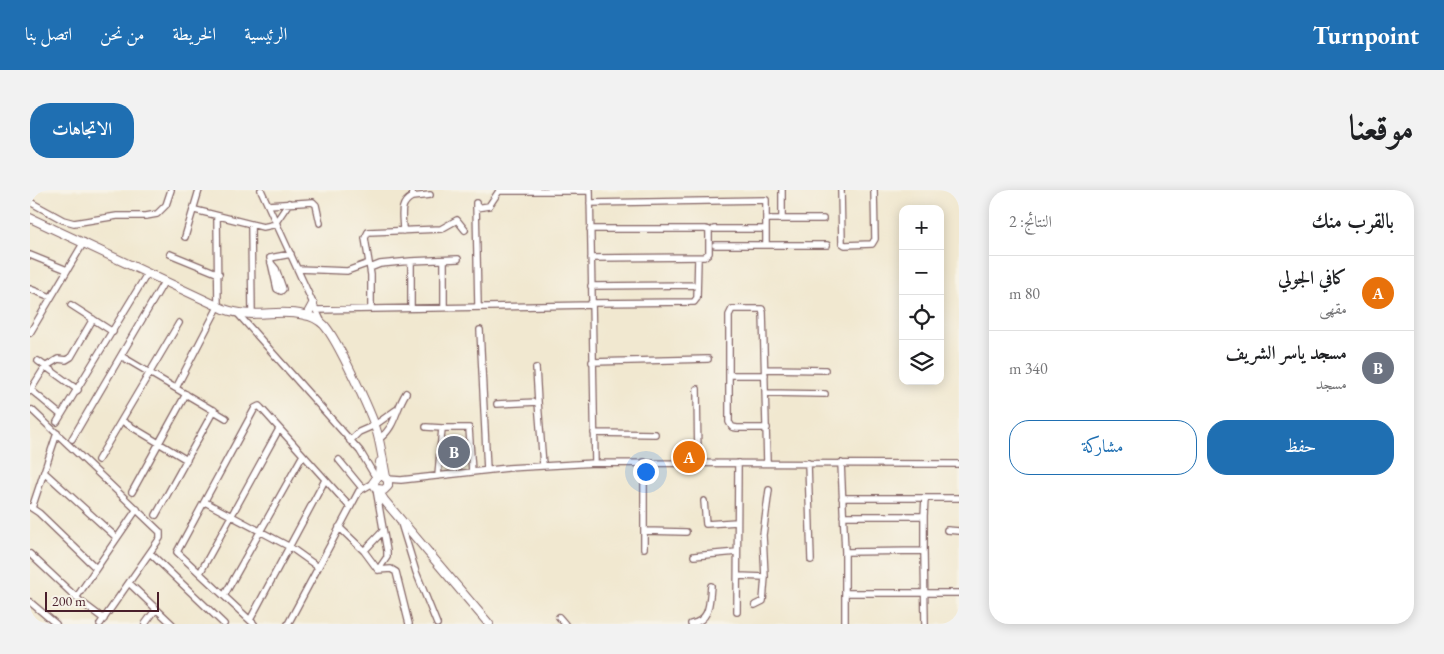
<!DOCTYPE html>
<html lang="ar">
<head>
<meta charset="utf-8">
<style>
	body { margin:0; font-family:"EB Garamond",Amiri,serif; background:#f2f2f2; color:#202124; direction:rtl }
	.controls { position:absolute; right:15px; top:15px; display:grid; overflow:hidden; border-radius:10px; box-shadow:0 2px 12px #0003 }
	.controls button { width:45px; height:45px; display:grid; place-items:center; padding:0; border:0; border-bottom:1px solid #e0e0e0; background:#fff; color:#202124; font:25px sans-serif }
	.scale { position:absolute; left:15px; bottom:12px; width:114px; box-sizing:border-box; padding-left:5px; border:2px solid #4a1f2b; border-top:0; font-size:14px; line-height:18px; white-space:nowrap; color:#4a1f2b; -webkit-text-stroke:4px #f7f3e8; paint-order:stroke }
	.you { position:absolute; left:615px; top:281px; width:18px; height:18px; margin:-12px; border:4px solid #fff; border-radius:50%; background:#1a73e8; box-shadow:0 0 0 8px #1a73e833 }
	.badge { display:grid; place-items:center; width:32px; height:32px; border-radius:50%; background:#1f6fb2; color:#fff; font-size:16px; font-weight:700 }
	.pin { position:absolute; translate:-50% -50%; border:2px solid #fff; box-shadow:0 1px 5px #0006 }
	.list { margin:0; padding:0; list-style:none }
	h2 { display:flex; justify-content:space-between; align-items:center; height:65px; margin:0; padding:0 20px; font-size:21px }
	h2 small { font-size:16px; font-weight:400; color:#757577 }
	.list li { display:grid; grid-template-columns:32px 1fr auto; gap:15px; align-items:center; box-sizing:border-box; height:75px; padding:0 20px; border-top:1px solid #e0e0e0 }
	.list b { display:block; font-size:19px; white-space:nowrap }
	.list p { margin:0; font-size:16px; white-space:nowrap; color:#757577 }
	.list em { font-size:16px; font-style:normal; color:#757577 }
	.actions { display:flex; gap:10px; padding:15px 20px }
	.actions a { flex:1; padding:11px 0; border:1px solid #1f6fb2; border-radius:20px; text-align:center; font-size:18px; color:#1f6fb2 }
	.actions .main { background:#1f6fb2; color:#fff }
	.icon { flex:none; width:28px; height:28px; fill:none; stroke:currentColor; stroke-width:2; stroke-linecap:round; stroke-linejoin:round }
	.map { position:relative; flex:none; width:929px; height:434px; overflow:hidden; direction:ltr; border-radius:20px }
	header { display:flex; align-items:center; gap:30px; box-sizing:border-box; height:70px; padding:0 25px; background:#1f6fb2; color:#fff }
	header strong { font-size:24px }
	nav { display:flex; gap:28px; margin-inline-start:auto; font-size:18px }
	.intro { display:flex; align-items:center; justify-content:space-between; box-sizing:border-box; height:120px; padding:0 30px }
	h1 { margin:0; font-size:35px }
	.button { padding:12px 22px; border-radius:20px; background:#1f6fb2; color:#fff; font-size:18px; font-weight:700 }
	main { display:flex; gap:30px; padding:0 30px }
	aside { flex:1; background:#fff; border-radius:20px; box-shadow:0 2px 12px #0003 }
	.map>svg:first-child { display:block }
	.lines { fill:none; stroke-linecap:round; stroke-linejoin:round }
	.minor-casing { stroke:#846565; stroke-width:8 }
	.major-casing { stroke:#846565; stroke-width:10 }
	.minor { stroke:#fff; stroke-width:5.5 }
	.major { stroke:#fff; stroke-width:8 }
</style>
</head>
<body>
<header>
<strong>Turnpoint</strong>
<nav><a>الرئيسية</a><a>الخريطة</a><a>من نحن</a><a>اتصل بنا</a></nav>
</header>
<div class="intro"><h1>موقعنا</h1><a class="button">الاتجاهات</a></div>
<main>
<aside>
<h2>بالقرب منك<small>النتائج: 2</small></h2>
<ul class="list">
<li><span class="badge" style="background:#e8710a">A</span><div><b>كافي الجولي</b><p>مقهى</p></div><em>80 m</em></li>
<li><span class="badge" style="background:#6b7280">B</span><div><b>مسجد ياسر الشريف</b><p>مسجد</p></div><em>340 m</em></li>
</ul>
<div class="actions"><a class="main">حفظ</a><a>مشاركة</a></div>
</aside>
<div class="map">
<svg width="929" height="434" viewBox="0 0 929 434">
	<rect width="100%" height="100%" fill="#f7f3e8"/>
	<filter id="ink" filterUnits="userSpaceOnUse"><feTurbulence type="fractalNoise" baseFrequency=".02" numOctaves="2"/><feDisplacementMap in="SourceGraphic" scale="10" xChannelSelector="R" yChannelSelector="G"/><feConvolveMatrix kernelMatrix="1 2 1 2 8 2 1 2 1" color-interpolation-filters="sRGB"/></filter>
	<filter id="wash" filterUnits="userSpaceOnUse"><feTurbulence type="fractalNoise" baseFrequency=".0096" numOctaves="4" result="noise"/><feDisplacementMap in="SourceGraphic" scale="20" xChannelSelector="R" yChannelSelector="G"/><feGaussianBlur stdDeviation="1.12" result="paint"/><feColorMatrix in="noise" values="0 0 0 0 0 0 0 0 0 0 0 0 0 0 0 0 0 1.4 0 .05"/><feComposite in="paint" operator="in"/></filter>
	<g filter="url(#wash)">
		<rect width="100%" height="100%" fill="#f1e8d0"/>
	</g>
	<g filter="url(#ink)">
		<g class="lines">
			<g class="minor-casing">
				<path id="minor" d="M231,0l61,133
					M560,0l5,273
					M811,0l1,53 3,2 27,-1 3,-5 -1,-49
					M382,7l18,-2
					M0,12l33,18 11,3 43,-7h29l11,-2 9,-9 5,-15
					M446,13l2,103
					M560,13l176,-3v45h61
					M238,15l45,-3 3,3 4,18
					M446,18l13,-2 10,-15h91
					M165,20l68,17 14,-3
					M736,29h57
					M752,29v-29
					M246,32l13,-19
					M221,34l1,91
					M560,39h115l4,1v23l-5,4 -113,1
					M684,39h52
					M373,41c0,-14 -5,-27 9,-34v-7
					M155,47l14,-47
					M685,55h51
					M140,64l49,20
					M0,65l37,15
					M381,71l47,-2
					M241,73l5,6 7,20 -2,2 -4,-2 -7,-31 21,-4
					M340,78l10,-4 31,-3v46
					M268,79l49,2 22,-8
					M561,96l106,-1
					M0,99l21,8
					M561,113l103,-1 3,-4 1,-40
					M41,115l42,27
					M414,117v-47
					M341,118v-33l-6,-37 3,-6 73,-3 16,-9 8,10
					M286,120l276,-5
					M209,125l121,136 16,27
					M450,140l7,140
					M0,143l54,-91
					M91,166l105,62
					M8,171l40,29
					M562,172l116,-3
					M506,178l2,34
					M735,179l60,1
					M700,185h35
					M146,198l42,-81 -1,-90
					M667,199l1,74
					M1,200l30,25
					M0,201l15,-24 13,-8 8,1 5,-3 22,-38
					M736,203l59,1
					M467,214l41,-2 5,63
					M2,220l128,122v6l-60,86
					M92,231l65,39
					M27,232l90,-148
					M396,237l16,1
					M737,238h-30l-5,-1 -3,-5v-107l3,-6h30l1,3 4,151
					M564,243l61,1
					M42,249l92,-157
					M349,249c17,-12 16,-29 27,-46
					M320,251l9,-9 16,-7 21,-15
					M68,270l81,-137
					M309,270l23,28
					M614,272v86
					M778,273l3,97
					M811,273l4,89v72
					M14,282l73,66
					M408,286l4,-48h27l3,44
					M357,289l14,1 107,-12 87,-5 364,1
					M346,299l11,62v6l-9,13
					M102,302l54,-98
					M812,308h117
					M674,311l2,23 31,-2
					M175,312l85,45 28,20
					M0,317l9,6 57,55
					M2,318l25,-75
					M126,325l58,-105
					M813,326h81l1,-18
					M894,326v35
					M370,330l16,52 21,52
					M309,337l25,24 14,19 13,-1 5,3 13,52
					M917,340l12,1
					M614,341l42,1
					M334,361l19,-20
					M815,362l79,-1 1,73
					M120,363l74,71
					M0,364l50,47 24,18
					M664,366l43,-4
					M170,383l79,-144
					M708,386l27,1 -2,-42 6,-45
					M99,393l43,41
					M816,403h113
					M194,406l79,-141
					M46,408l61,-89
					M0,412l26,22
					M725,415l8,-4 2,-24
					M707,422l1,-149
					M529,427l6,7
					M220,430l75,-140
					M115,434l11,-15
					M224,434l-77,-72 78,-144 4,-2 2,2 89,99
					M258,434l71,-133 14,-8
					M661,434c20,-4 18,-21 20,-38"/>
			</g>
			<g class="major-casing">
				<path id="major" d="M0,28l194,91c31,11 54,-1 80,6 7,1 15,5 20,10 13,14 47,87 53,107 4,14 6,30 9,45
					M277,125l6,-11
					M350,272l-1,13 -6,8 11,17 105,124
					M348,299l6,1 4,-4v-6l-5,-4"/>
			</g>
			<use href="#minor" class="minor"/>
			<use href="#major" class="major"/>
		</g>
	</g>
</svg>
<div class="controls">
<button>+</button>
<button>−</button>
<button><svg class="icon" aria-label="locate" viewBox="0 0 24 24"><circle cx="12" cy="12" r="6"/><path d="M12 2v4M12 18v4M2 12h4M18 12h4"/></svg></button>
<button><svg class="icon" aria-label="layers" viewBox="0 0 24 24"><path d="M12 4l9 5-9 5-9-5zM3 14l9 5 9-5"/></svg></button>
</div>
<div class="scale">200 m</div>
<div class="you"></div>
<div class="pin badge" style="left:659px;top:267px;background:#e8710a">A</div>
<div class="pin badge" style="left:424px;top:262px;background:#6b7280">B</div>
</div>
</main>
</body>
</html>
